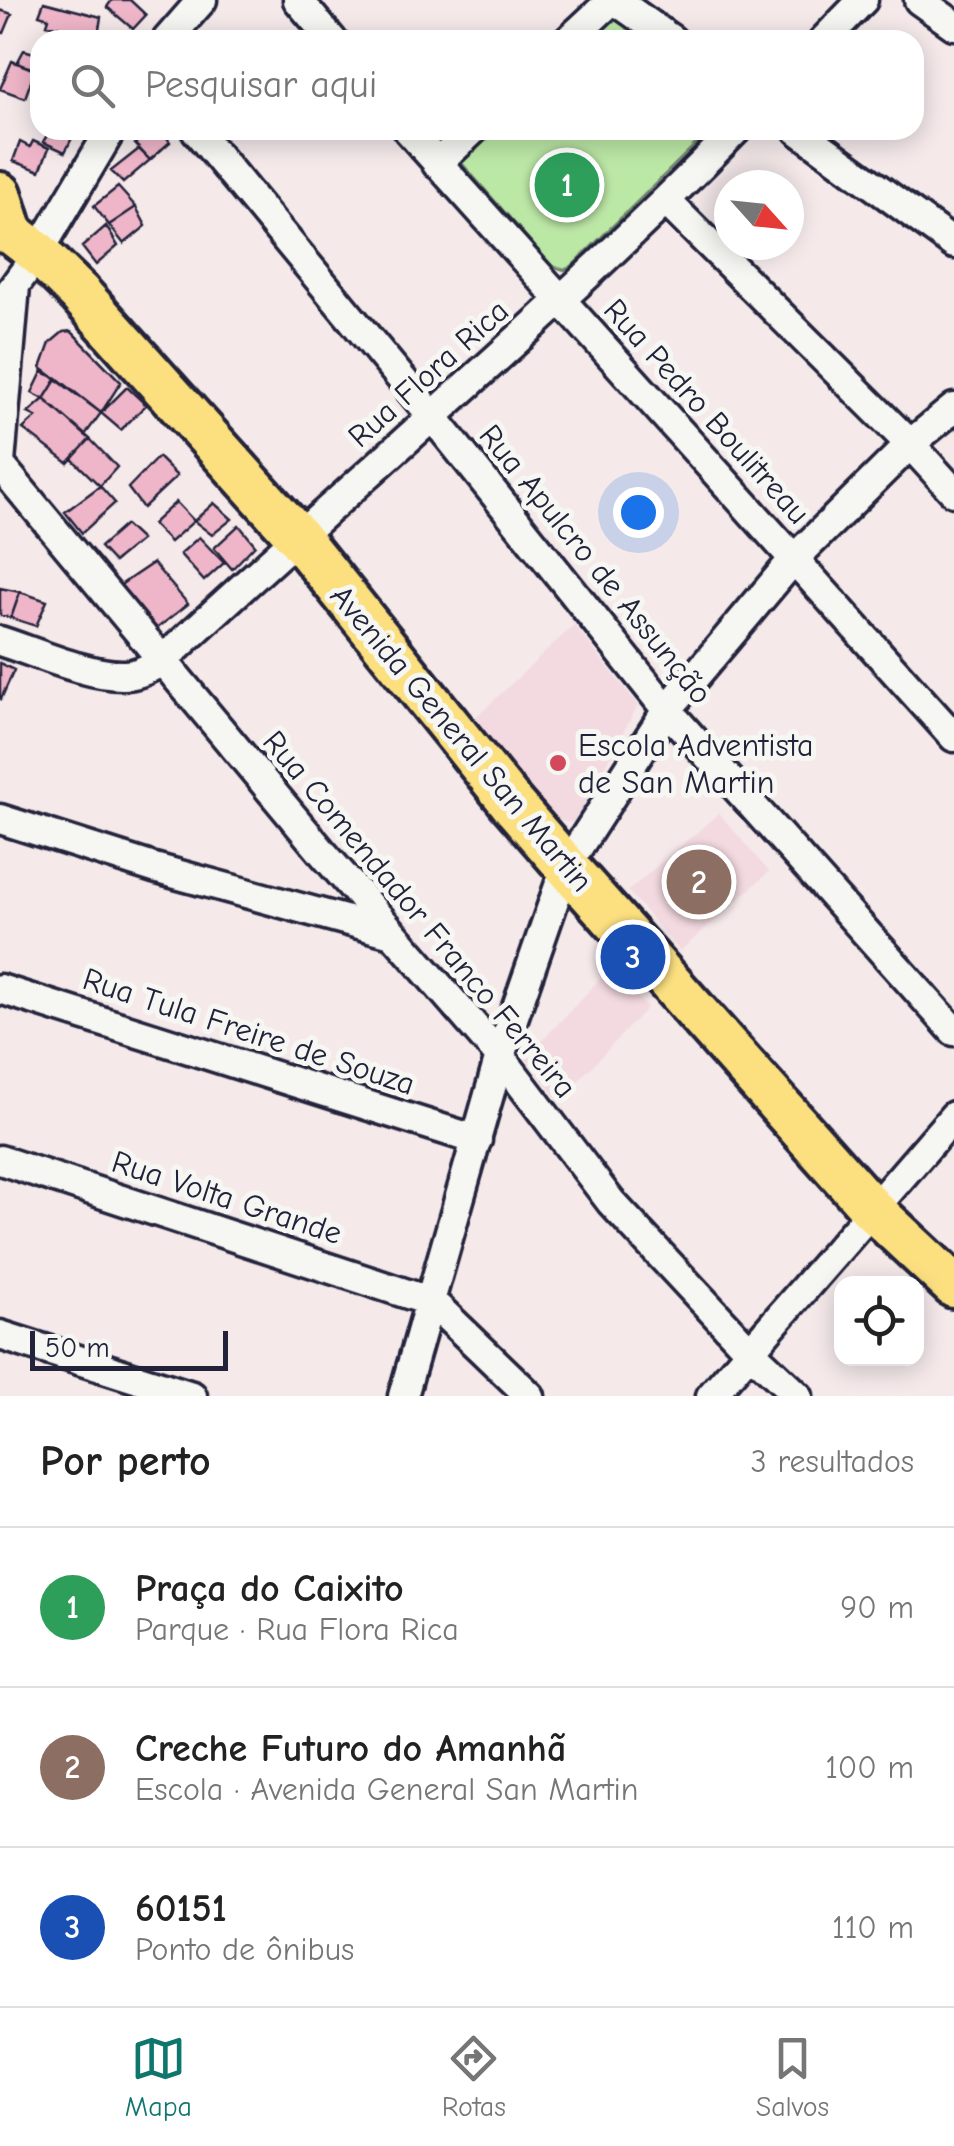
<!DOCTYPE html>
<html lang="pt">
<head>
<meta charset="utf-8">
<style>
	body { margin:0; font-family:"Comic Neue",sans-serif; background:#f2f2f2; color:#222 }
	.controls { position:absolute; right:30px; bottom:30px; display:grid; overflow:hidden; border-radius:20px; box-shadow:0 5px 25px #0003 }
	.controls button { width:90px; height:90px; display:grid; place-items:center; padding:0; border:0; border-bottom:2px solid #e0e0e0; background:#fff; color:#222; font:50px sans-serif }
	.compass { position:absolute; left:714px; top:170px; width:90px; height:90px; border-radius:50%; background:#fff; box-shadow:0 5px 25px #0003; rotate:117deg }
	.scale { position:absolute; left:30px; bottom:25px; width:198px; box-sizing:border-box; padding-left:10px; border:5px solid #22223b; border-top:0; font-size:28px; line-height:35px; white-space:nowrap; color:#22223b; -webkit-text-stroke:8px #f6f6f2; paint-order:stroke }
	.you { position:absolute; left:638px; top:512px; width:35px; height:35px; margin:-25px; border:8px solid #fff; border-radius:50%; background:#1a73e8; box-shadow:0 0 0 15px #1a73e833 }
	.badge { display:grid; place-items:center; width:65px; height:65px; border-radius:50%; background:#0f766e; color:#fff; font-size:32px; font-weight:700 }
	.pin { position:absolute; translate:-50% -50%; border:5px solid #fff; box-shadow:0 2px 10px #0006 }
	.list { margin:0; padding:0; list-style:none }
	h2 { display:flex; justify-content:space-between; align-items:center; height:130px; margin:0; padding:0 40px; font-size:42px }
	h2 small { font-size:32px; font-weight:400; color:#767676 }
	.list li { display:grid; grid-template-columns:65px 1fr auto; gap:30px; align-items:center; box-sizing:border-box; height:160px; padding:0 40px; border-top:2px solid #e0e0e0 }
	.list b { display:block; font-size:38px; white-space:nowrap }
	.list p { margin:0; font-size:32px; white-space:nowrap; color:#767676 }
	.list em { font-size:32px; font-style:normal; color:#767676 }
	.icon { flex:none; width:55px; height:55px; fill:none; stroke:currentColor; stroke-width:2; stroke-linecap:round; stroke-linejoin:round }
	.map { position:relative; flex:none; width:954px; height:1396px; overflow:hidden }
	.search { position:absolute; background:#fff; box-shadow:0 5px 25px #0003; left:30px; right:30px; top:30px; height:110px; display:flex; align-items:center; gap:25px; box-sizing:border-box; padding:0 35px; border-radius:30px; color:#767676; font-size:38px }
	.sheet { height:610px; background:#fff }
	nav { display:flex; justify-content:space-around; align-items:center; box-sizing:border-box; height:140px; border-top:2px solid #e0e0e0; background:#fff; font-size:28px; color:#767676 }
	nav a { display:grid; justify-items:center; gap:5px }
	nav .on { color:#0f766e }
	.map>svg:first-child { display:block }
	.built { fill:#f3dae0 }
	.green { fill:#bce8a6; stroke:#6f8570; stroke-width:2.5 }
	.building { fill:#efb6c9; stroke:#22223b; stroke-width:2.5 }
	.lines { fill:none; stroke-linecap:round; stroke-linejoin:round }
	.street-casing { stroke:#22223b; stroke-width:35 }
	.primary-casing { stroke:#22223b; stroke-width:50 }
	.street { stroke:#f6f6f2; stroke-width:28 }
	.primary { stroke:#fce080; stroke-width:42 }
	.poi-dot { fill:#d1495b; stroke:#f6f6f2; stroke-width:4 }
	.labels { text-anchor:middle; stroke-width:10; stroke-linejoin:round; paint-order:stroke }
	.street-label { font-size:32px; fill:#22223b; stroke:#f6f6f2 }
	.poi-label { font-size:32px; fill:#22223b; stroke:#f6f6f2; text-anchor:start }
</style>
</head>
<body>
<div class="map">
<svg width="954" height="1396" viewBox="0 0 954 1396">
	<rect width="100%" height="100%" fill="#f5e9ea"/>
	<filter id="ink" filterUnits="userSpaceOnUse"><feTurbulence type="fractalNoise" baseFrequency=".01" numOctaves="2"/><feDisplacementMap in="SourceGraphic" scale="20" xChannelSelector="R" yChannelSelector="G"/><feConvolveMatrix kernelMatrix="1 2 1 2 8 2 1 2 1" color-interpolation-filters="sRGB"/></filter>
	<g filter="url(#ink)">
		<path class="built" d="M574,625l64,80 -64,118 -17,-3 -83,-101z
			M719,813l50,59 -89,79 -52,-60z
			M613,965l34,43 -88,93 -33,-43z"/>
		<path class="green" d="M600,6l51,34h-90z
			M466,130h244l-138,136 -8,4 -12,-4 -92,-105z"/>
		<path class="building" d="M112,0h18l16,15 -13,14 -26,-22z
			M44,2l57,15 -3,19 -51,-12 2,-6 -10,-3z
			M0,10l12,4 -8,19 -4,-1z
			M24,50l16,5v16l-23,-8z
			M12,61l23,9 -10,28 -25,-9z
			M50,130l22,8 -7,14 -22,-10z
			M148,130h14l8,12 -20,18 -15,-16z
			M33,141l16,7 -9,23 -27,-10 7,-19 10,5z
			M139,149l11,11 -27,23 -12,-12z
			M118,187l18,20 -27,18 -15,-19z
			M136,207l10,19 -22,18 -15,-19z
			M106,226l12,20 -22,19 -14,-18z
			M71,331l50,51 -20,31 -60,-45 9,-25 13,-11z
			M42,372l15,6 -13,21 -12,-6z
			M57,378l44,35 -16,22 -41,-36z
			M127,387l19,18 -25,25 -20,-17z
			M44,399l46,40 -22,24 -45,-34 13,-12 -8,-4z
			M90,439l27,28 -17,19 -28,-27z
			M158,457l19,19 -34,32 -15,-20z
			M100,486l15,17 -33,30 -17,-21z
			M176,502l18,19 -24,21 -18,-18z
			M214,503l18,16 -20,16 -18,-14z
			M125,525l16,15 -27,22 -14,-15z
			M239,525l16,20 -23,24 -18,-21z
			M199,537l25,26 -20,18 -24,-27z
			M153,563l35,41 -33,26 -39,-42z
			M0,588l20,4 -9,26 -11,-3z
			M20,592l27,9 -11,25 -25,-8z
			M0,663l14,7 -13,29 -1,-1z"/>
		<g class="lines">
			<g class="street-casing">
				<path id="street" d="M298,0l34,40
					M615,0l57,40
					M919,0l35,25
					M167,40l35,-40
					M569,40l43,-40
					M824,40l39,-40
					M196,130l237,287 234,293 287,321
					M408,130l546,607
					M798,130l156,114
					M437,164l36,-34
					M666,201l244,243 44,48
					M0,306l38,-53 73,-123
					M0,463l15,-177
					M0,465l322,387 178,204 111,146 138,148 49,46
					M0,641c35,11 88,35 124,34 14,0 25,-7 37,-13 191,-178 392,-345 575,-532
					M0,819l154,49 238,65
					M0,989l477,151
					M0,1160l432,142 98,94
					M0,1335l192,61
					M403,1396l97,-340 66,-190 101,-156 126,-150 117,-116 44,-36
					M711,1396l243,-280"/>
			</g>
			<g class="primary-casing">
				<path id="primary" d="M0,194l12,39
					M0,230l12,3 26,20 41,40 218,243 215,268 54,62 306,343 82,77"/>
			</g>
			<use href="#street" class="street"/>
			<use href="#primary" class="primary"/>
		</g>
	</g>
	<circle class="poi-dot" cx="558" cy="763" r="10"/>
	<g class="labels">
		<g class="street-label">
			<text transform="translate(428 373) rotate(-42)" y="11">Rua Flora Rica</text>
			<text transform="translate(707 411) rotate(48)" y="11">Rua Pedro Boulitreau</text>
			<text transform="translate(596 564) rotate(51)" y="11">Rua Apulcro de Assunção</text>
			<text transform="translate(462 738) rotate(50)" y="11">Avenida General San Martin</text>
			<text transform="translate(420 914) rotate(50)" y="11">Rua Comendador Franco Ferreira</text>
			<text transform="translate(249 1031) rotate(18)" y="11">Rua Tula Freire de Souza</text>
			<text transform="translate(227 1197) rotate(18)" y="11">Rua Volta Grande</text>
		</g>
		<g class="poi-label">
			<text x="578" y="756">Escola Adventista<tspan x="578" dy="37">de San Martin</tspan></text>
		</g>
	</g>
</svg>
<div class="controls">
<button><svg class="icon" aria-label="locate" viewBox="0 0 24 24"><circle cx="12" cy="12" r="6"/><path d="M12 2v4M12 18v4M2 12h4M18 12h4"/></svg></button>
</div>
<svg class="compass" viewBox="-18 -18 36 36"><path d="M0-13l5 13h-10z" fill="#e53935"/><path d="M0 13l5-13h-10z" fill="#767676"/></svg>
<div class="scale">50 m</div>
<div class="you"></div>
<div class="pin badge" style="left:567px;top:185px;background:#2e9e5b">1</div>
<div class="pin badge" style="left:699px;top:882px;background:#8d6e63">2</div>
<div class="pin badge" style="left:633px;top:957px;background:#1a4fb4">3</div>
<div class="search"><svg class="icon" aria-label="search" viewBox="0 0 24 24"><circle cx="10" cy="10" r="6"/><path d="M15 15l6 6"/></svg>Pesquisar aqui</div>
</div>
<section class="sheet">
<h2>Por perto<small>3 resultados</small></h2>
<ul class="list">
<li><span class="badge" style="background:#2e9e5b">1</span><div><b>Praça do Caixito</b><p>Parque · Rua Flora Rica</p></div><em>90 m</em></li>
<li><span class="badge" style="background:#8d6e63">2</span><div><b>Creche Futuro do Amanhã</b><p>Escola · Avenida General San Martin</p></div><em>100 m</em></li>
<li><span class="badge" style="background:#1a4fb4">3</span><div><b>60151</b><p>Ponto de ônibus</p></div><em>110 m</em></li>
</ul>
</section>
<nav>
<a class="on"><svg class="icon" aria-label="map" viewBox="0 0 24 24"><path d="M3 6l6-2 6 2 6-2v14l-6 2-6-2-6 2zM9 4v14M15 6v14"/></svg>Mapa</a>
<a><svg class="icon" aria-label="directions" viewBox="0 0 24 24"><path d="M12 3l9 9-9 9-9-9zM9 14v-3h6M13 9l2 2-2 2"/></svg>Rotas</a>
<a><svg class="icon" aria-label="saved" viewBox="0 0 24 24"><path d="M7 4h10v16l-5-4-5 4z"/></svg>Salvos</a>
</nav>
</body>
</html>
